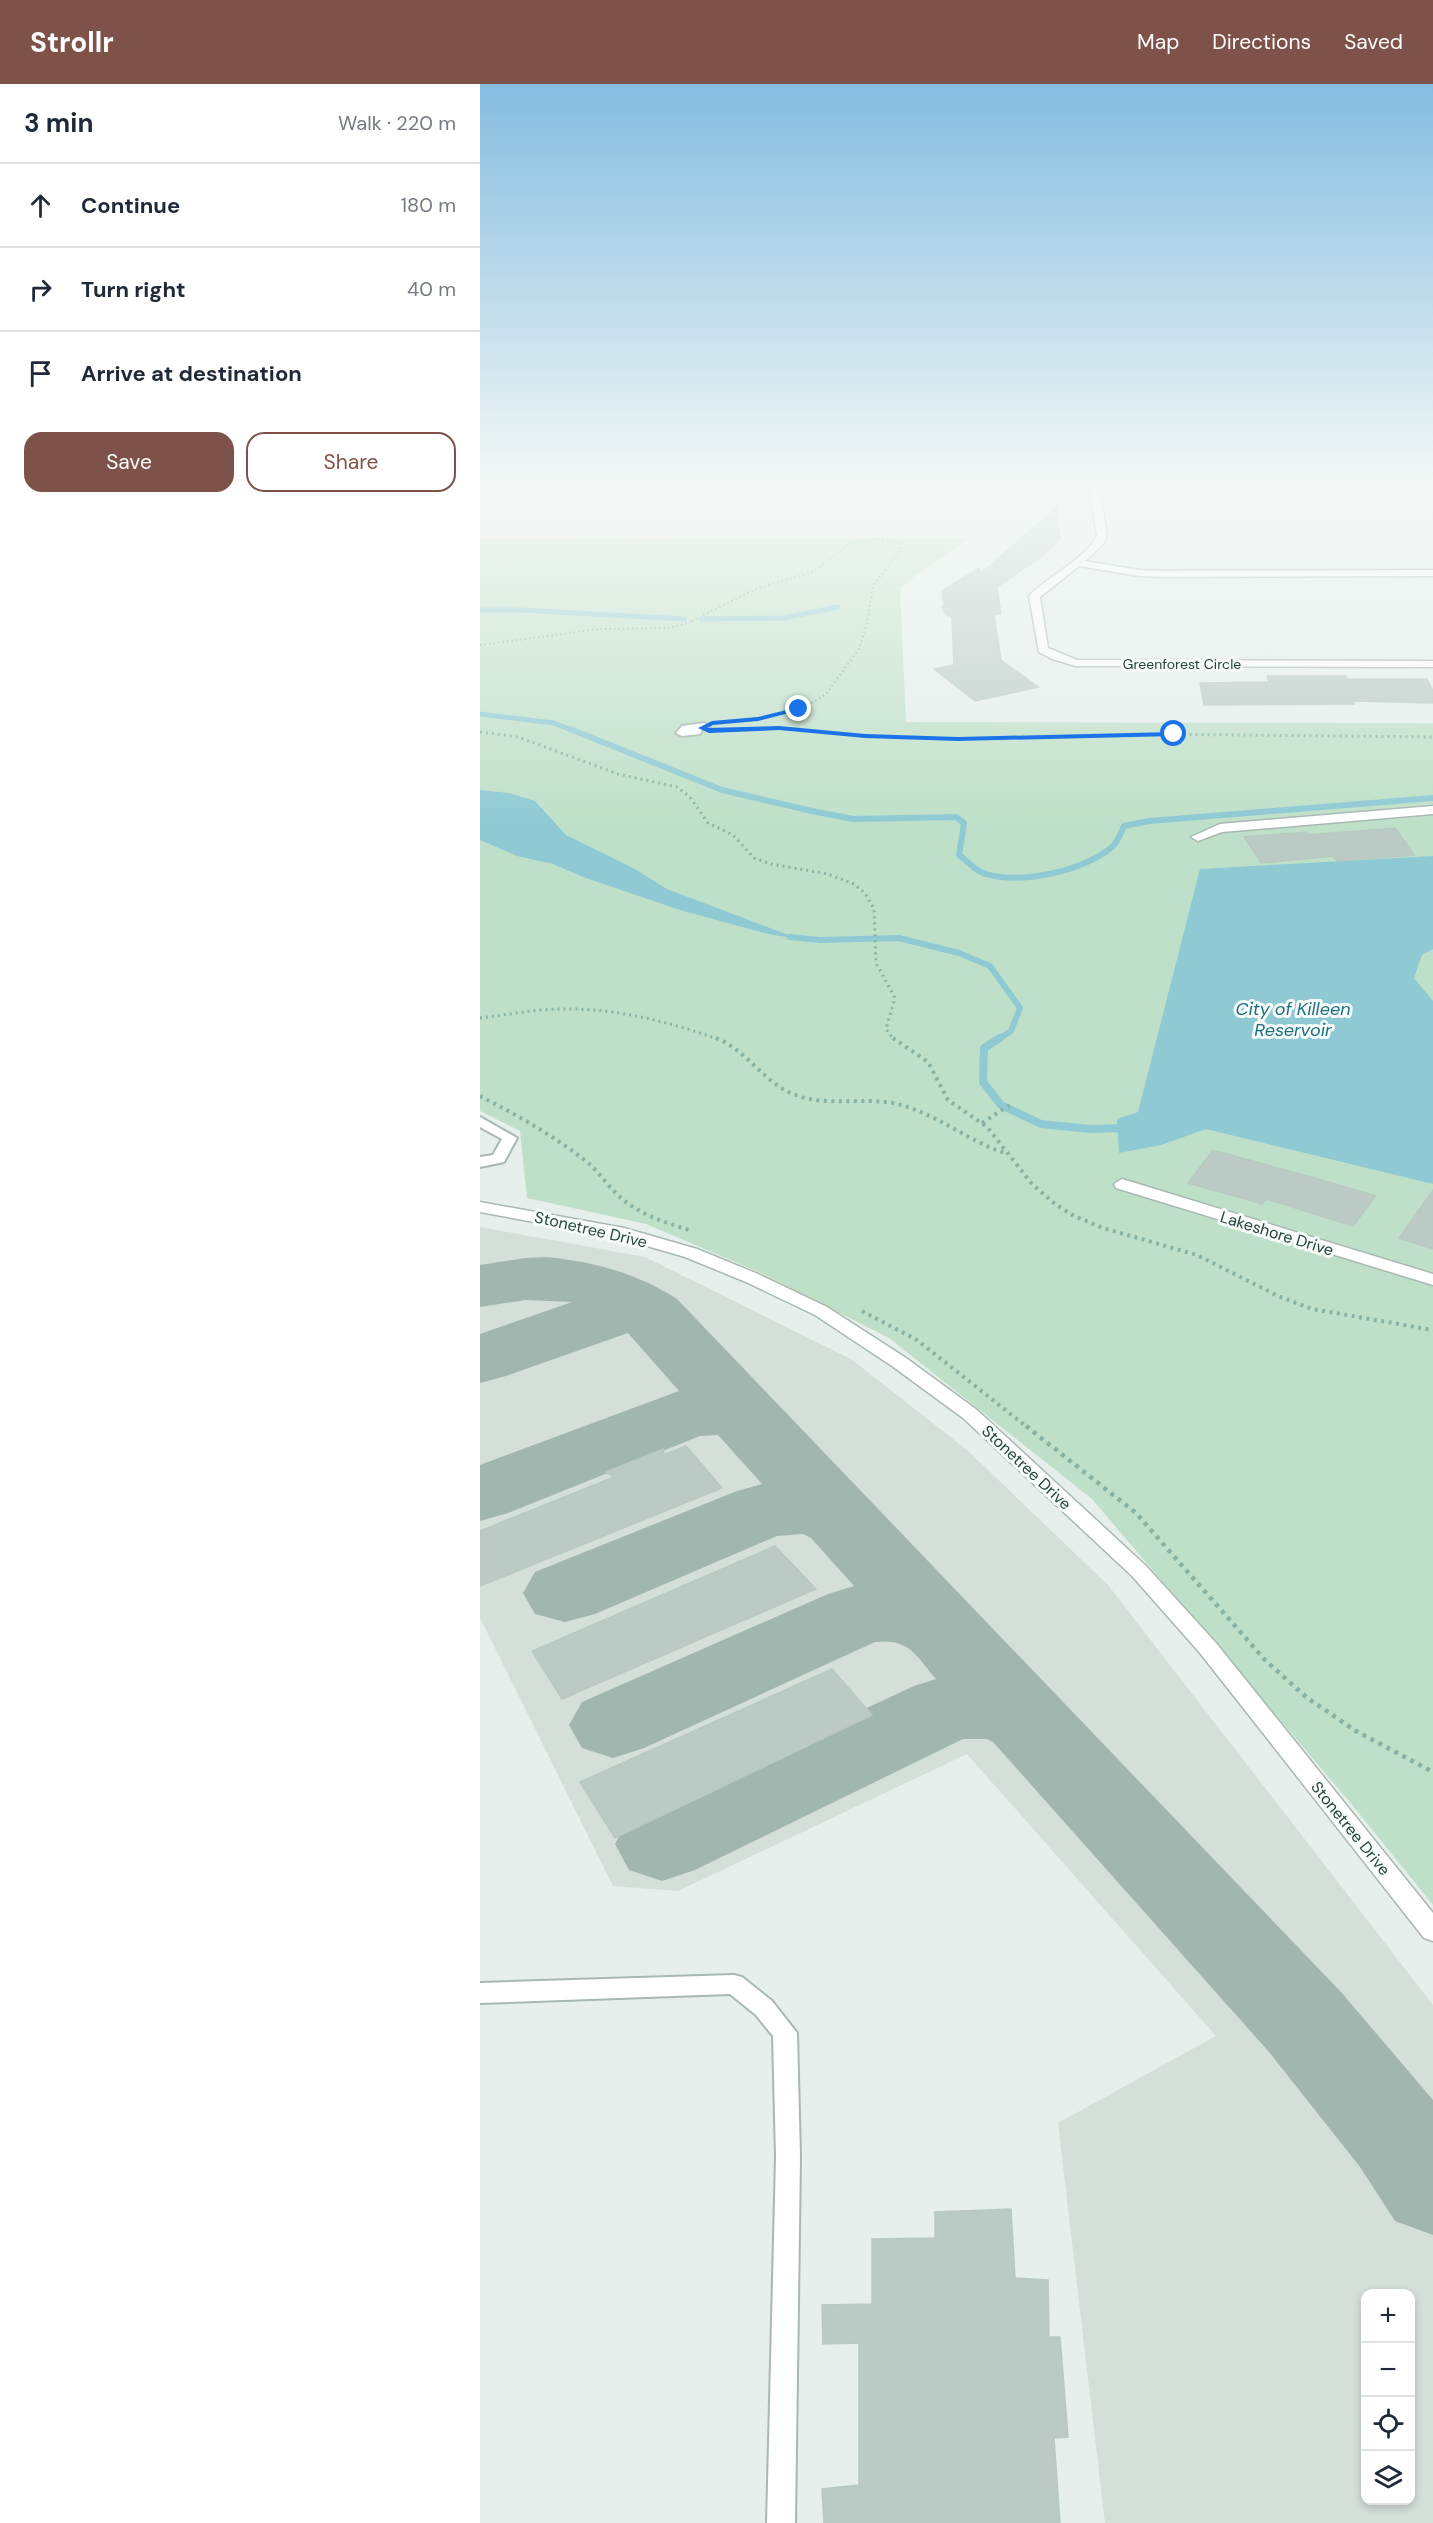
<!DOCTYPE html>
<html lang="en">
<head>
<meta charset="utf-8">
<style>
	body { margin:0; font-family:"DM Sans",sans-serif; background:#f2f2f3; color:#1f2937 }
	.controls { position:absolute; right:18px; bottom:18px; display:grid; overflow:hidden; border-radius:12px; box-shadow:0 3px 9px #0003 }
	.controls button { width:54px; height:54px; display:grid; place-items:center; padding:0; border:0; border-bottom:2px solid #e0e1e3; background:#fff; color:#1f2937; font:30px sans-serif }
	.stop { position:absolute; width:18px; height:18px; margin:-14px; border:4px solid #1a73e8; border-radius:50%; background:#fff }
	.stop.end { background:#1a73e8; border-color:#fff; box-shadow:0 2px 6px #0008 }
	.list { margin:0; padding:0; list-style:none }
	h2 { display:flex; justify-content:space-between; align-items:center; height:78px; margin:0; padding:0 24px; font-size:26px }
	h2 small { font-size:20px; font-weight:400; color:#747a83 }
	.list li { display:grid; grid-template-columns:39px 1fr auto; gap:18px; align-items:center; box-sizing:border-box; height:84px; padding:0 24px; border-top:2px solid #e0e1e3 }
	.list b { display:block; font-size:22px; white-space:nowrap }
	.list em { font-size:20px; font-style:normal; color:#747a83 }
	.actions { display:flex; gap:12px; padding:18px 24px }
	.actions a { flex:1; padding:14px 0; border:2px solid #7f5249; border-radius:18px; text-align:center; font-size:21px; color:#7f5249 }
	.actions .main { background:#7f5249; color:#fff }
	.icon { flex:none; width:33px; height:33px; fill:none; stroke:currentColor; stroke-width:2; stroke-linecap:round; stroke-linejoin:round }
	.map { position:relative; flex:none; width:953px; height:2439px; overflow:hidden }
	header { display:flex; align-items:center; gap:36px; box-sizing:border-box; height:84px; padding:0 30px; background:#7f5249; color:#fff }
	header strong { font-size:28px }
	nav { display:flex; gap:33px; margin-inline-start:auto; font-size:21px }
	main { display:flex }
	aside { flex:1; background:#fff }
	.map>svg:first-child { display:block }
	.built { fill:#d4dfda; fill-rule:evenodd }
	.green { fill:#bfe0c8 }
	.water { fill:#8ec9d4 }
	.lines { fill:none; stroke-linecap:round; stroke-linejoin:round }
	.stream-far2 { stroke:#8ec9d4; stroke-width:5 }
	.stream-far1 { stroke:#8ec9d4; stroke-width:6 }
	.stream { stroke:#8ec9d4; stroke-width:8 }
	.taxiway { fill:#a2b6b0; fill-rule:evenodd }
	.building { fill:#bbcac4; stroke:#b8c9c2; stroke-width:1.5 }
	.lane-casing { stroke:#a8b8b2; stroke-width:4 }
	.street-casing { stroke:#a8b8b2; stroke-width:3 }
	.secondary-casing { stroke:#a4bbb3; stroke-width:3 }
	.path-far3 { stroke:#86b3a5; stroke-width:2; stroke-dasharray:1.5 3; stroke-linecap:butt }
	.path-far2 { stroke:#86b3a5; stroke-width:3; stroke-dasharray:2 4; stroke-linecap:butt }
	.path-far1 { stroke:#86b3a5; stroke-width:4; stroke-dasharray:3 4.5; stroke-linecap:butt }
	.path { stroke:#86b3a5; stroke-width:4.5; stroke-dasharray:4 5; stroke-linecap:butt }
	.lane { fill:#fff; fill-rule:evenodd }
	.street { fill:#fff; fill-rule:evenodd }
	.secondary { fill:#fff; fill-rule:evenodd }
	.route { fill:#1a73e8 }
	.labels { text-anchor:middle; stroke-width:6; stroke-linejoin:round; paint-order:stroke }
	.far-street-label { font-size:14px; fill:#24423a; stroke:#f7fbf9 }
	.street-label { font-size:16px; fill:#24423a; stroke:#f7fbf9 }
	.water-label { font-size:18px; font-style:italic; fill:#1c6f80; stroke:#f7fbf9 }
</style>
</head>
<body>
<header>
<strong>Strollr</strong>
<nav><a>Map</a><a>Directions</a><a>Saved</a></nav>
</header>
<main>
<aside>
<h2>3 min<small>Walk · 220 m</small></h2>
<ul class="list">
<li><svg class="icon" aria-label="ahead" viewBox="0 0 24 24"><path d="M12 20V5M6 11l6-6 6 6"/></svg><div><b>Continue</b></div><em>180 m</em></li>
<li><svg class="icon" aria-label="right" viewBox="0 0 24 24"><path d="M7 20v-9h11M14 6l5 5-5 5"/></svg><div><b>Turn right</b></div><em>40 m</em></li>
<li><svg class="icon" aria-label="arrive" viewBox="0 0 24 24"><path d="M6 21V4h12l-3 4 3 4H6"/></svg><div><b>Arrive at destination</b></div></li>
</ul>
<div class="actions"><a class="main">Save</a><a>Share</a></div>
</aside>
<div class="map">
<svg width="953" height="2439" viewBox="0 0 953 2439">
	<rect width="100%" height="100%" fill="#e6efeb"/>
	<path class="built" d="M0,1143l165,30 206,102 116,91 141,135 325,420v518h-328l-47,-400 158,-87 -249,-282 -289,137 -65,-5 -133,-268zM886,2210h44v206h-44z"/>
	<path class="green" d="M489,454l-69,49 6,135 527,1v1182l-80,-99 -261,-307 -203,-161 -128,-65 -115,-49 -119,-26 -7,-67 -40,-20v-572z"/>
	<path class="water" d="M0,706l29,3 26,8 31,34 69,34 32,20 132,50 -31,-5 -88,-24 -97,-33 -30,-13 -36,-8 -37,-16z
		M953,772v93l-11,6 -8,23 19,23v183l-227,-55 -45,16 -42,8 -2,-34 21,-7 62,-243z"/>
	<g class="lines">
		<path class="stream-far2" d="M0,526h41l163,9
			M221,535l83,-1 54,-11
			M0,630l74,9 20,8"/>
		<path class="stream-far1" d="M90,645l152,61 90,21 41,8 103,-2 8,6 -5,32c7,5 14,13 22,17 33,15 105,-1 132,-26 5,-5 8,-13 11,-20l25,-5 284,-23
			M310,853l30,3 79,-2 60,15 31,13 30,42 -9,23 -14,9"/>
		<path class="stream" d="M520,954l-16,10 -1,34 18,23 40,19 49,5 36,-1"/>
		<path class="taxiway" d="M67,1173c47,5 90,16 130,42l664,693 92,108v135l-38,-14 -35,-54 -91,-115 -276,-310 -6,-3h-24l-268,131 -33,11 -33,-11 -14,-26 14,-26 285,-132 22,-7c-20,-23 -26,-41 -61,-37l-231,106 -31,10 -31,-10 -13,-23 13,-23 246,-108 26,-8 -43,-48 -8,-4 -26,2 -182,78 -30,8 -30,-8 -12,-21 12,-21 202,-81 25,-7 -44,-49 -18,1 -192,77 -28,8v-56l199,-74 -51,-58 -122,43 -26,7v-49l92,-32 -47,-2 -45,7v-42l45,-7z"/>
	</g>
	<path class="building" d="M577,423l3,32 -20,19 -43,29 4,27h-7l7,46 37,27 -63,14 -41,-32 20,-4 -2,-48 -6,-2 -4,-7 2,-3 -2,-14 37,-23 1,6z
		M787,592h79l1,3h80l6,12v12l-79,-2v3l-150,1 -4,-22 69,-1z
		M915,744l19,27 -77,6 -4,-5 -72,7 -17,-26 62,-5 3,3z
		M733,1066l98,27 65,19 -23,30 -87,-27 -4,5 -74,-21z
		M953,1106v59l-34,-11z
		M206,1362l36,42 -242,98v-55l134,-54 -8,-5 57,-23 1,6z
		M295,1462l41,43 -254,110 -30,-48z
		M352,1585l40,46 -257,123 -35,-56z
		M531,2125l4,69 33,2 1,57h11l8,100 -14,1 6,85h-236l-2,-34 37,-4v-142l-36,1 -1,-39 50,-1v-65l63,-1v-26z"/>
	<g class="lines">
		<g class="lane-casing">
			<path id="lane" d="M224,639l6,3 -8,4 -2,4 -18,2 -6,-3 6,-7z
				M0,1033l37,21 -13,24 -24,5v-10l13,-2 9,-16 -22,-12z
				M254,1891l8,2 30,24 25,32 3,124 -5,366h-28l9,-366 -3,-121 -17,-21 -26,-21 -250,9v-20z"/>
		</g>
		<g class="street-casing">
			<path id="street" d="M614,400l5,3 8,48 -3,8 -19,18 54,9 26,1 268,-1v6l-268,1 -26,-1 -60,-10 -39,31 8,51 29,12 356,1v6l-357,-1 -24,-7 -13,-7 -10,-56c15,-17 61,-40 68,-61l-8,-48z
				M953,722v8l-211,18 -24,9 -7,-4 29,-13z
				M642,1095l311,95v11l-317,-97 -2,-4z
				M0,1118l144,26 73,21 61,25 69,33 79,51 71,52 169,156 70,77 217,270v28l-9,-3 -224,-285 -68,-77 -169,-158 -71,-52 -77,-51 -69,-33 -61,-25 -69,-20 -136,-25z"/>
		</g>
		<g class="secondary-casing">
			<path id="secondary" d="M953,400v6l-953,1v-6z"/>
		</g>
		<path class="path-far3" d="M223,531l55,-27 55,-16 37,-29 31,-4 19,4 1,6 -28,37 -6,37 -8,26 -33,45 -16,10 -23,8 -29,7 -37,3
			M212,537l8,-4
			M0,561l119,-16 70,-1 22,-6
			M245,647l54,-3 31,3"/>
		<path class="path-far2" d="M314,645l71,7 94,3 184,-5 290,3
			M242,647l31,-2
			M0,648l38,5 100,37 59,13 13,10 18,26 25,12 21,23 17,6 57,10 26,10 11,9 9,16 2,54 19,35 -9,31 8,11
			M0,934c27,-3 55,-9 82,-9 53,-1 109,13 158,31"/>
		<path class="path-far1" d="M236,954c31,12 47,44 77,56 33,14 70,2 104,10 39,9 70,37 108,49
			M413,954l35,24 20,38 39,27 45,57 23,20 19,12 29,12 94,27 81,41 34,13 121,21
			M0,1012c37,19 74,40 107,66 12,10 20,23 32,34 19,18 45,26 70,34
			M502,1039l31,-20
			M382,1227l55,29 110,87"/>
		<path class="path" d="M546,1342l110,87 129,147 41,37 50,34 77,41"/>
		<use href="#lane" class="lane"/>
		<use href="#street" class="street"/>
		<use href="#secondary" class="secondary"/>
	</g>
	<linearGradient id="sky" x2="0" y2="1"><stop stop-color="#84bce0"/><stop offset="0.54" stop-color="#f4f8f6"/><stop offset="1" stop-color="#f4f8f6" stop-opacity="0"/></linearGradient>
	<rect width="953" height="741" fill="url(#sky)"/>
	<path class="route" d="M319,623l2,3 -43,11 -45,4 -6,3 72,-2 86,8 93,3 216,-5 3,2 -3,2 -216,5 -93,-3 -86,-8 -70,3 -11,-5 14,-7 46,-4z"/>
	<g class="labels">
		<g class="far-street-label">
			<text x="702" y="585">Greenforest Circle</text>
		</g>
		<g class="street-label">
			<text transform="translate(111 1145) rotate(13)" y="6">Stonetree Drive</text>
			<text transform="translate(797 1149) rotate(17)" y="6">Lakeshore Drive</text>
			<text transform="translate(547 1383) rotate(43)" y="6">Stonetree Drive</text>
			<text transform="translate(871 1744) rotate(51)" y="6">Stonetree Drive</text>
		</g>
		<g class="water-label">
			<text x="813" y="931">City of Killeen<tspan x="813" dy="21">Reservoir</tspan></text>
		</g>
	</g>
</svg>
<div class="controls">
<button>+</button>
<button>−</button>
<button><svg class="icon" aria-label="locate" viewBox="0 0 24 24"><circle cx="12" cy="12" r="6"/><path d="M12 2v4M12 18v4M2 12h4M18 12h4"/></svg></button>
<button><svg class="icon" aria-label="layers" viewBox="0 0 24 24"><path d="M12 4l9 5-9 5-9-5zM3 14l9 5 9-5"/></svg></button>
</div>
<div class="stop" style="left:694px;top:650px"></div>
<div class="stop end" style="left:319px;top:625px"></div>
</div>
</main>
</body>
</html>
